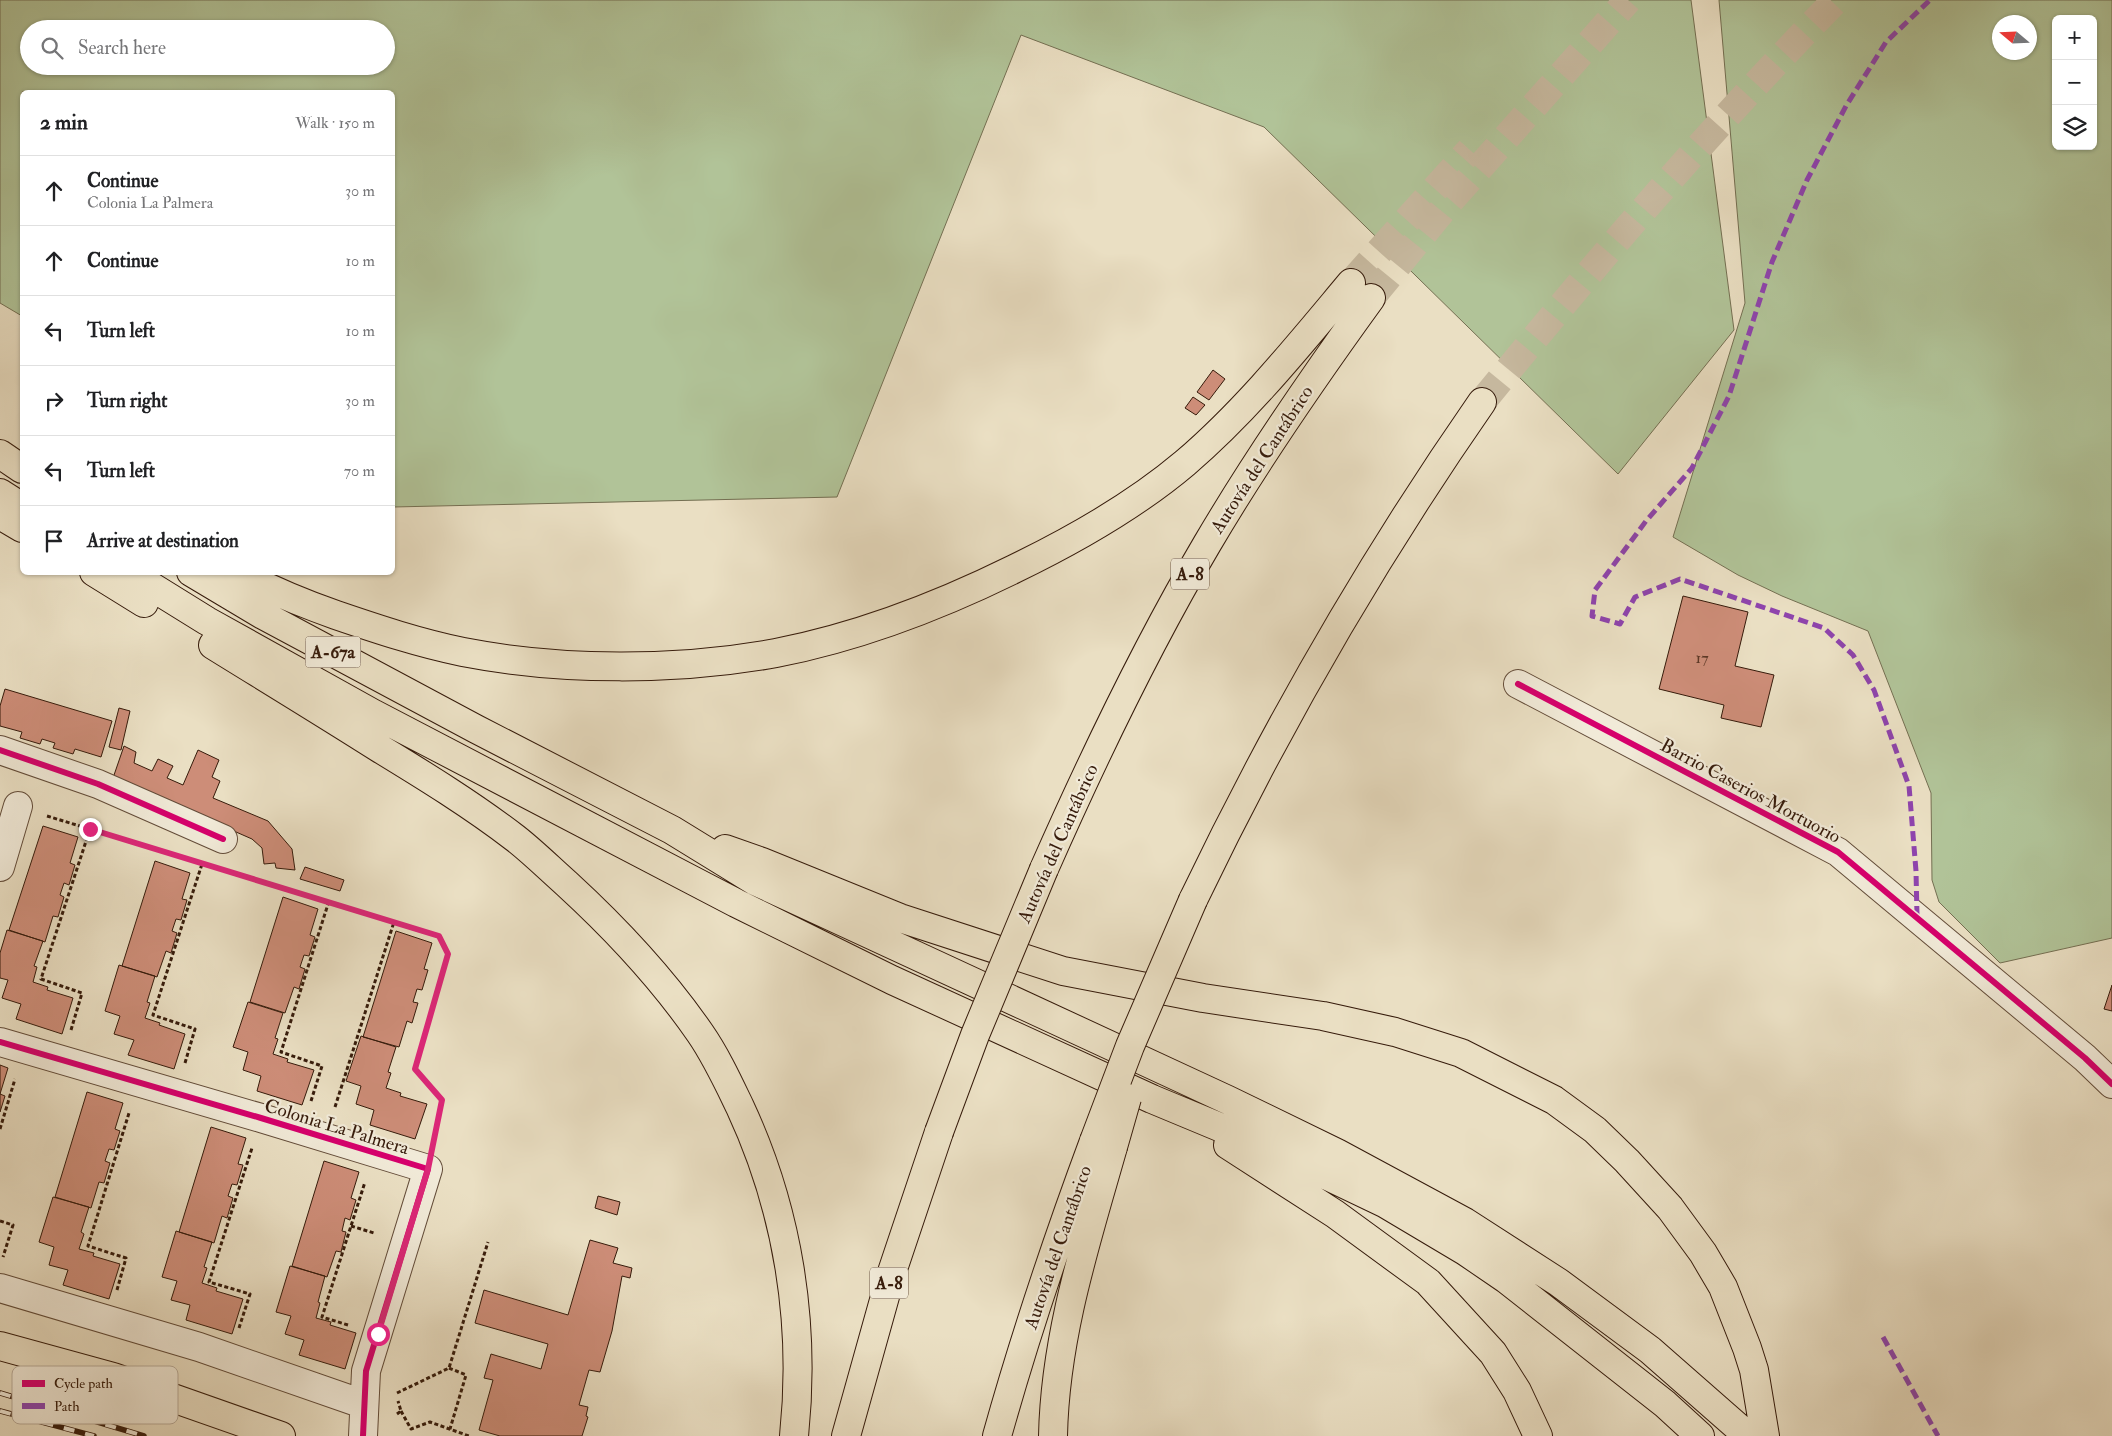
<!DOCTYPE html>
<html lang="en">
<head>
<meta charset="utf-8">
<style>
	body { margin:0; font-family:"IM FELL Double Pica",serif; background:#f6f6f6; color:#202124 }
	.controls { position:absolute; right:15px; top:15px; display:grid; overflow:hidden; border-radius:8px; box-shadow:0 1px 4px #0004 }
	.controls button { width:45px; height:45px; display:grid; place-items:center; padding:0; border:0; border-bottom:1px solid #e0e0e0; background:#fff; color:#202124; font:25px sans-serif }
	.compass { position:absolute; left:1992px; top:15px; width:45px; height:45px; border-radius:50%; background:#fff; box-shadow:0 1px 4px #0004; rotate:289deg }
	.stop { position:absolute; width:15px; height:15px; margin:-11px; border:4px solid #db2777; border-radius:50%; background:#fff }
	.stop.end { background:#db2777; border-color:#fff; box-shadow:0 1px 5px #0008 }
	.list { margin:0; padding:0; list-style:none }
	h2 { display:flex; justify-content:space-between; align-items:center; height:65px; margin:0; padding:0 20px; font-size:21px }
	h2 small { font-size:16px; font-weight:400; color:#757577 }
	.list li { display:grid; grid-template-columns:32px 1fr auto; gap:15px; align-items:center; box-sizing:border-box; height:70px; padding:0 20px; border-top:1px solid #e0e0e0 }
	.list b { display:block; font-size:19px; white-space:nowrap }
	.list p { margin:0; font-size:16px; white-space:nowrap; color:#757577 }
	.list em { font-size:16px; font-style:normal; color:#757577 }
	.icon { flex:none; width:28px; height:28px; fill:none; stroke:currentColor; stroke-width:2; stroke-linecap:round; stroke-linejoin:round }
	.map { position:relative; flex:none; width:2112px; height:1436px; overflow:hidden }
	.search { position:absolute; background:#fff; box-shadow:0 1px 4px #0004; left:20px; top:20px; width:375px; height:55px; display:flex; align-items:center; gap:12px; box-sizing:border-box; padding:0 18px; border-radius:28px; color:#757577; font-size:19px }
	.panel { position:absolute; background:#fff; box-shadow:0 1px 4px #0004; left:20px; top:90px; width:375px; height:485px; border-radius:8px }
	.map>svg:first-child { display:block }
	.green { fill:#b1c398; stroke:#746f52; fill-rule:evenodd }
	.building { fill:#cd8d78; stroke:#361b0b }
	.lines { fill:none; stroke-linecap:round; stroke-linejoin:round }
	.motorway-tunnel { stroke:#c6b89e; stroke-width:28; stroke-dasharray:28 14; stroke-linecap:butt }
	.minor-casing { stroke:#634c39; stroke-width:30 }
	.trunk-casing { stroke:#361b0b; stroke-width:30 }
	.motorway-casing { stroke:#361b0b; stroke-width:30 }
	.path { stroke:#361b0b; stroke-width:3; stroke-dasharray:4 2.5; stroke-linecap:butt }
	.minor { stroke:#f1ead8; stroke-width:28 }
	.trunk { stroke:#eadfc3; stroke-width:28 }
	.motorway { stroke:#eadfc3; stroke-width:28 }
	.rail-casing { stroke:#361b0b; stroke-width:5.5 }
	.rail { stroke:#f1ead8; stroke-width:4; stroke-dasharray:11; stroke-linecap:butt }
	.motorway-bridge-casing { stroke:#361b0b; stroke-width:30; stroke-linecap:butt }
	.motorway-bridge { stroke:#eadfc3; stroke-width:28 }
	.quiet { stroke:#8e44ad; stroke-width:5; stroke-dasharray:10 5; stroke-linecap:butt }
	.cycleway-casing { stroke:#f1ead8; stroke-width:9 }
	.cycleway { stroke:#d6006c; stroke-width:6 }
	.route { stroke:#db2777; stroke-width:6 }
	.labels { text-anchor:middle; stroke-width:4.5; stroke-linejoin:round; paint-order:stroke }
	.number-label { font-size:16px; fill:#5c3826 }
	.shield { fill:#f1ead8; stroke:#6e5948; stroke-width:1 }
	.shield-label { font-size:18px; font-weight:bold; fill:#361b0b }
	.street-label { font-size:19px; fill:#361b0b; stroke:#f1ead8 }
	.key { fill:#f1ead8; stroke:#b9ac9a; stroke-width:1 }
	.key-label { font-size:14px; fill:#361b0b }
</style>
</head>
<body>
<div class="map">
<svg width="2112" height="1436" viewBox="0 0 2112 1436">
	<rect width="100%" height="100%" fill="#eadfc3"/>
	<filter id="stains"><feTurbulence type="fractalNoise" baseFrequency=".004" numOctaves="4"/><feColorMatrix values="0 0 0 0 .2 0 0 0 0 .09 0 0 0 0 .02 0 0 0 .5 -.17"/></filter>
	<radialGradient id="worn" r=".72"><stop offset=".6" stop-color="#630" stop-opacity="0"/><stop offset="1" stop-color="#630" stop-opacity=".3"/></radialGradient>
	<path class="green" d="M0,0h1691l43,330 -116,144 -354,-347 -243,-92 -184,462 -444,10 -1,-415h-370v224l-22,-13zM29,29h357v37h-357z
		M1719,0h393v938l-112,25 -61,-61 -7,-22 -1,-87 -63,-162 -86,-35 -44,-21 -65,-38 72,-234zM2056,19h37v127h-37zM2000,22h30v30h-30z"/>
	<path class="building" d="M1213,370l12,9 -16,21 -12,-8z
		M1193,397l12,8 -9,10 -11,-7z
		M1683,596l65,16 -13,54 39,9 -13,52 -40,-9 3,-13 -65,-16z
		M5,689l107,32 -11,36 -26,-8 -2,5 -20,-6 2,-5 -13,-4 -2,5 -20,-6 2,-6 -22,-6v-20z
		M119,708l11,3 -9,39 -12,-3z
		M124,746l12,6 -2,11 18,8 6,-12 15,7 -6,12 16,7 15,-35 21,10 -7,17 8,4 -7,17 55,23 24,28 3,21 -19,-2 -1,-5 -11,1 -2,-16 -10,-9 -139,-61z
		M43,826l35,11 -8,26 5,2 -6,20 -5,-2 -4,12 4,2 -6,20 -5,-1 -8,26 -36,-12z
		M155,861l35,12 -8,26 5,1 -6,20 -5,-1 -4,12 5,2 -6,20 -5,-2 -9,26 -35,-11z
		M305,867l39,13 -4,11 -40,-12z
		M283,897l35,12 -8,26 5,2 -6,19 -5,-1 -4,12 5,2 -6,20 -5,-2 -9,26 -35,-11z
		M7,930l36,11 -9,25 3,1 -4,15 15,5 -1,3 26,8 -11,36 -46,-15 5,-15 -19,-6 6,-18 -8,-2v-25z
		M396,931l36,12 -8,26 4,1 -6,20 -5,-1 -4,13 5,1 -6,20 -5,-2 -8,26 -36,-10z
		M119,965l36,11 -8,26 3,1 -5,15 15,5 -1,2 26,9 -11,35 -46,-14 6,-15 -20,-6 6,-18 -15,-5z
		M2112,985v26l-8,-2z
		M248,1002l35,11 -8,25 3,1 -5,15 15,5 -1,3 27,8 -12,35 -45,-14 4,-15 -18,-6 5,-18 -15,-5z
		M361,1036l35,11 -8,25 3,1 -5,15 15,5 -1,3 27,8 -12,35 -45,-14 4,-15 -18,-6 5,-18 -15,-5z
		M0,1065l8,3 -8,26 5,2 -5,16z
		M87,1092l36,11 -8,26 5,2 -6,19 -5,-1 -4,12 5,2 -6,20 -5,-1 -8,26 -36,-11z
		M211,1127l35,11 -8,26 5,1 -6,20 -5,-1 -4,12 5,2 -6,20 -5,-2 -8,27 -35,-11z
		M324,1161l35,11 -8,26 5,2 -6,20 -5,-2 -3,13 4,1 -5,20 -5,-1 -9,26 -35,-11z
		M598,1196l22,6 -3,13 -22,-7z
		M53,1197l36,10 -8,25 3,2 -5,15 15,4 -1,3 27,8 -11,35 -46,-14 5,-15 -19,-5 5,-18 -15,-5z
		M176,1231l36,11 -8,25 3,1 -5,15 15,5 -1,3 27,8 -11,35 -46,-14 4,-15 -19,-5 6,-19 -15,-4z
		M590,1240l28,8 -5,15 19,5 -2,10 -8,-2 -10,55 -12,41 -11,-2 -10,35 9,2 -2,9 2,1 -6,19h-82l-21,-6 14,-50 -9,-2 7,-24 50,15 7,-25 -73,-21 9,-33 84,25z
		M290,1266l35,10 -7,26 2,1 -4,15 15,4 -1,3 26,8 -11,36 -46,-14 5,-15 -19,-6 6,-18 -15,-4z"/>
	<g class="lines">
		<path class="motorway-tunnel" d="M1351,283l119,-133
			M1371,298l79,-97 178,-201
			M1482,402c113,-138 229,-274 354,-402"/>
		<g class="minor-casing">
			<path id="minor" d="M1518,684l320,168 247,206 27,26
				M0,750l98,34 125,55
				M0,867l18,-61
				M0,1042l261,76 167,51 -62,202 -3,65
				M0,1288l199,59 164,57"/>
		</g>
		<g class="trunk-casing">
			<path id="trunk" d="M0,1346l113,31 168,59"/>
		</g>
		<g class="motorway-casing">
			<path id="motorway" d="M0,454l22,15
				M0,493l22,14
				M0,515l22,13
				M94,572l50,31
				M128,572l79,49 167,93 362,189 156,77 260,119 113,47 121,58 79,47 41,28 159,125 35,32
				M191,572l72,43 213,114 196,101 83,51 473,219 109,53 128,69 93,60 92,68 98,86
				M237,572c31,17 65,31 99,43 41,14 83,28 127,37 98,19 215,19 313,1 82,-16 163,-47 238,-84 60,-29 119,-62 171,-106 62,-53 114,-118 166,-180
				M213,645c55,34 111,68 166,103 46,28 93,57 136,90 18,14 35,31 52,46 49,45 95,94 133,149 16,23 28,49 40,74 48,103 66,216 54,329
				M725,849l37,13 138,56 163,53 140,27 120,18 72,16 66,21 93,47 41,30 32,31 43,47 33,45 20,34 24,61 7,22 11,66
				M1044,869c49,-111 101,-220 163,-325 50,-85 106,-166 164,-246
				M1193,900c83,-173 179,-340 289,-498
				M1228,1145l107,69 93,68 65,71 24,38 21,45
				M846,1436l45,-161 48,-143
				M997,1436c28,-100 61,-198 97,-295
				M1053,1436c2,-100 33,-194 60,-289"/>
		</g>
		<path class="path" d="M47,816l128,39
			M228,871l211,65 9,18 -33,115 27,31 -7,37
			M71,1030l11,-37 -41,-14 49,-150
			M185,1063l10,-34 -42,-14 49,-151
			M311,1101l11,-35 -41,-14 48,-151
			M335,1107l59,-185
			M0,1129l15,-50
			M0,1221l13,4 -10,32
			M351,1226l23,7
			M117,1290l9,-32 -38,-12 41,-133
			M348,1325l-26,-8 43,-135
			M239,1328l11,-34 -41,-12 43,-134
			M449,1368l17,7 -16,54
			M397,1393l52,-25 39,-126
			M401,1411l10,18 19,-7 39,14
			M397,1414l4,-3 -3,-10"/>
		<use href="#minor" class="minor"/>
		<use href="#trunk" class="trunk"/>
		<use href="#motorway" class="motorway"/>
		<g class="rail-casing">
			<path id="rail" d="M0,1393l144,43
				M0,1411l94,25"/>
		</g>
		<use href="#rail" class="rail"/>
		<g class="motorway-bridge-casing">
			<path id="motorway-bridge" d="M939,1132l36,-97 69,-166
				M1094,1141l36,-95 63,-146
				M1113,1147l14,-49"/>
		</g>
		<use href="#motorway-bridge" class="motorway-bridge"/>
		<path class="quiet" d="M1917,916l-1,-45 -7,-85 -35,-96 -21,-35 -29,-27 -144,-49 -45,18 -15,27 -28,-8 3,-26 51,-69 46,-53 37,-72 43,-134 35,-82 39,-74 40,-64 44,-42
			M1883,1337l55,99"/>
		<g class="cycleway-casing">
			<path id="cycleway" d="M1518,684l320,168 247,206 27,26
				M0,750l98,34 125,55
				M0,1042l261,76 167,51 -62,202 -3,65"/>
		</g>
		<use href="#cycleway" class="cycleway"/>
	</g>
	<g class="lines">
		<path class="route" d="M90,829l349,107 9,18 -33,115 27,31 -14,69 -50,165"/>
	</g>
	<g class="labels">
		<g class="number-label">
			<text x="1702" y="663">17</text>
		</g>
		<g class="shield">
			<rect x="1171" y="558.5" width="38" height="31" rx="4"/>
			<rect x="305.5" y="636.5" width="55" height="31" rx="4"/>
			<rect x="870" y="1267.5" width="38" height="31" rx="4"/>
		</g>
		<g class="shield-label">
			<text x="1190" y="580">A-8</text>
			<text x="333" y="658">A-67a</text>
			<text x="889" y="1289">A-8</text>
		</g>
		<g class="street-label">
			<text transform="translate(1261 459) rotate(-57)" y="7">Autovía del Cantábrico</text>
			<text transform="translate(1751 790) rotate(28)" y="7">Barrio Caserios Mortuorio</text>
			<text transform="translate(1057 843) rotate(-66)" y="7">Autovía del Cantábrico</text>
			<text transform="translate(337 1126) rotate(17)" y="7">Colonia La Palmera</text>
			<text transform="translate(1057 1247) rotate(-71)" y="7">Autovía del Cantábrico</text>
		</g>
	</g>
	<rect x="12" y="1366" width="166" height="58" rx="8" class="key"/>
	<rect x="22" y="1380" width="23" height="7" fill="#d6006c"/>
	<rect x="22" y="1403" width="23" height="6" fill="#8e44ad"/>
	<g class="key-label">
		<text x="54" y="1388">Cycle path</text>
		<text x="54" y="1411">Path</text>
	</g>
	<rect width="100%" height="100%" filter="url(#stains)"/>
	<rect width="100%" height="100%" fill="url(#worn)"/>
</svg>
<div class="controls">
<button>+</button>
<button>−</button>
<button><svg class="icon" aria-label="layers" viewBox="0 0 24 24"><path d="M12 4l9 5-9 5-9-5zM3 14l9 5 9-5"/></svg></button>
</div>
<svg class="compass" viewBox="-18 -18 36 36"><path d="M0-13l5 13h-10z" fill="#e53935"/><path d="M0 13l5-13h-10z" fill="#757577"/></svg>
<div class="stop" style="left:378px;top:1334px"></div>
<div class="stop end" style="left:90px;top:829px"></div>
<div class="search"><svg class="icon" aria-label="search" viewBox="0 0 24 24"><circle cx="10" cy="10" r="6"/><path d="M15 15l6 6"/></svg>Search here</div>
<section class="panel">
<h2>2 min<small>Walk · 150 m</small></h2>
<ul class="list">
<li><svg class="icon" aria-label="ahead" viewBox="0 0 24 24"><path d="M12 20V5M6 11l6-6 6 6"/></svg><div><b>Continue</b><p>Colonia La Palmera</p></div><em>30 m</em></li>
<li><svg class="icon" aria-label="ahead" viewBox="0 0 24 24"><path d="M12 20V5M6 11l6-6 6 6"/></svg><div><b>Continue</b></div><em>10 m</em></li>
<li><svg class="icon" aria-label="left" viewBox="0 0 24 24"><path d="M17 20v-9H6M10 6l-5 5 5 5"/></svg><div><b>Turn left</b></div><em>10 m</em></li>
<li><svg class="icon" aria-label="right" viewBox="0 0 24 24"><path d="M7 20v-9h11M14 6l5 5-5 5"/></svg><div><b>Turn right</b></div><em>30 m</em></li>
<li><svg class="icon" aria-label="left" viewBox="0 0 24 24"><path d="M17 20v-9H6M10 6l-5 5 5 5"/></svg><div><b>Turn left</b></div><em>70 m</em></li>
<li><svg class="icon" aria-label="arrive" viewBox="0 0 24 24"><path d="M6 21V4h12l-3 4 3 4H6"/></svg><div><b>Arrive at destination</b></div></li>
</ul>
</section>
</div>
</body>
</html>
